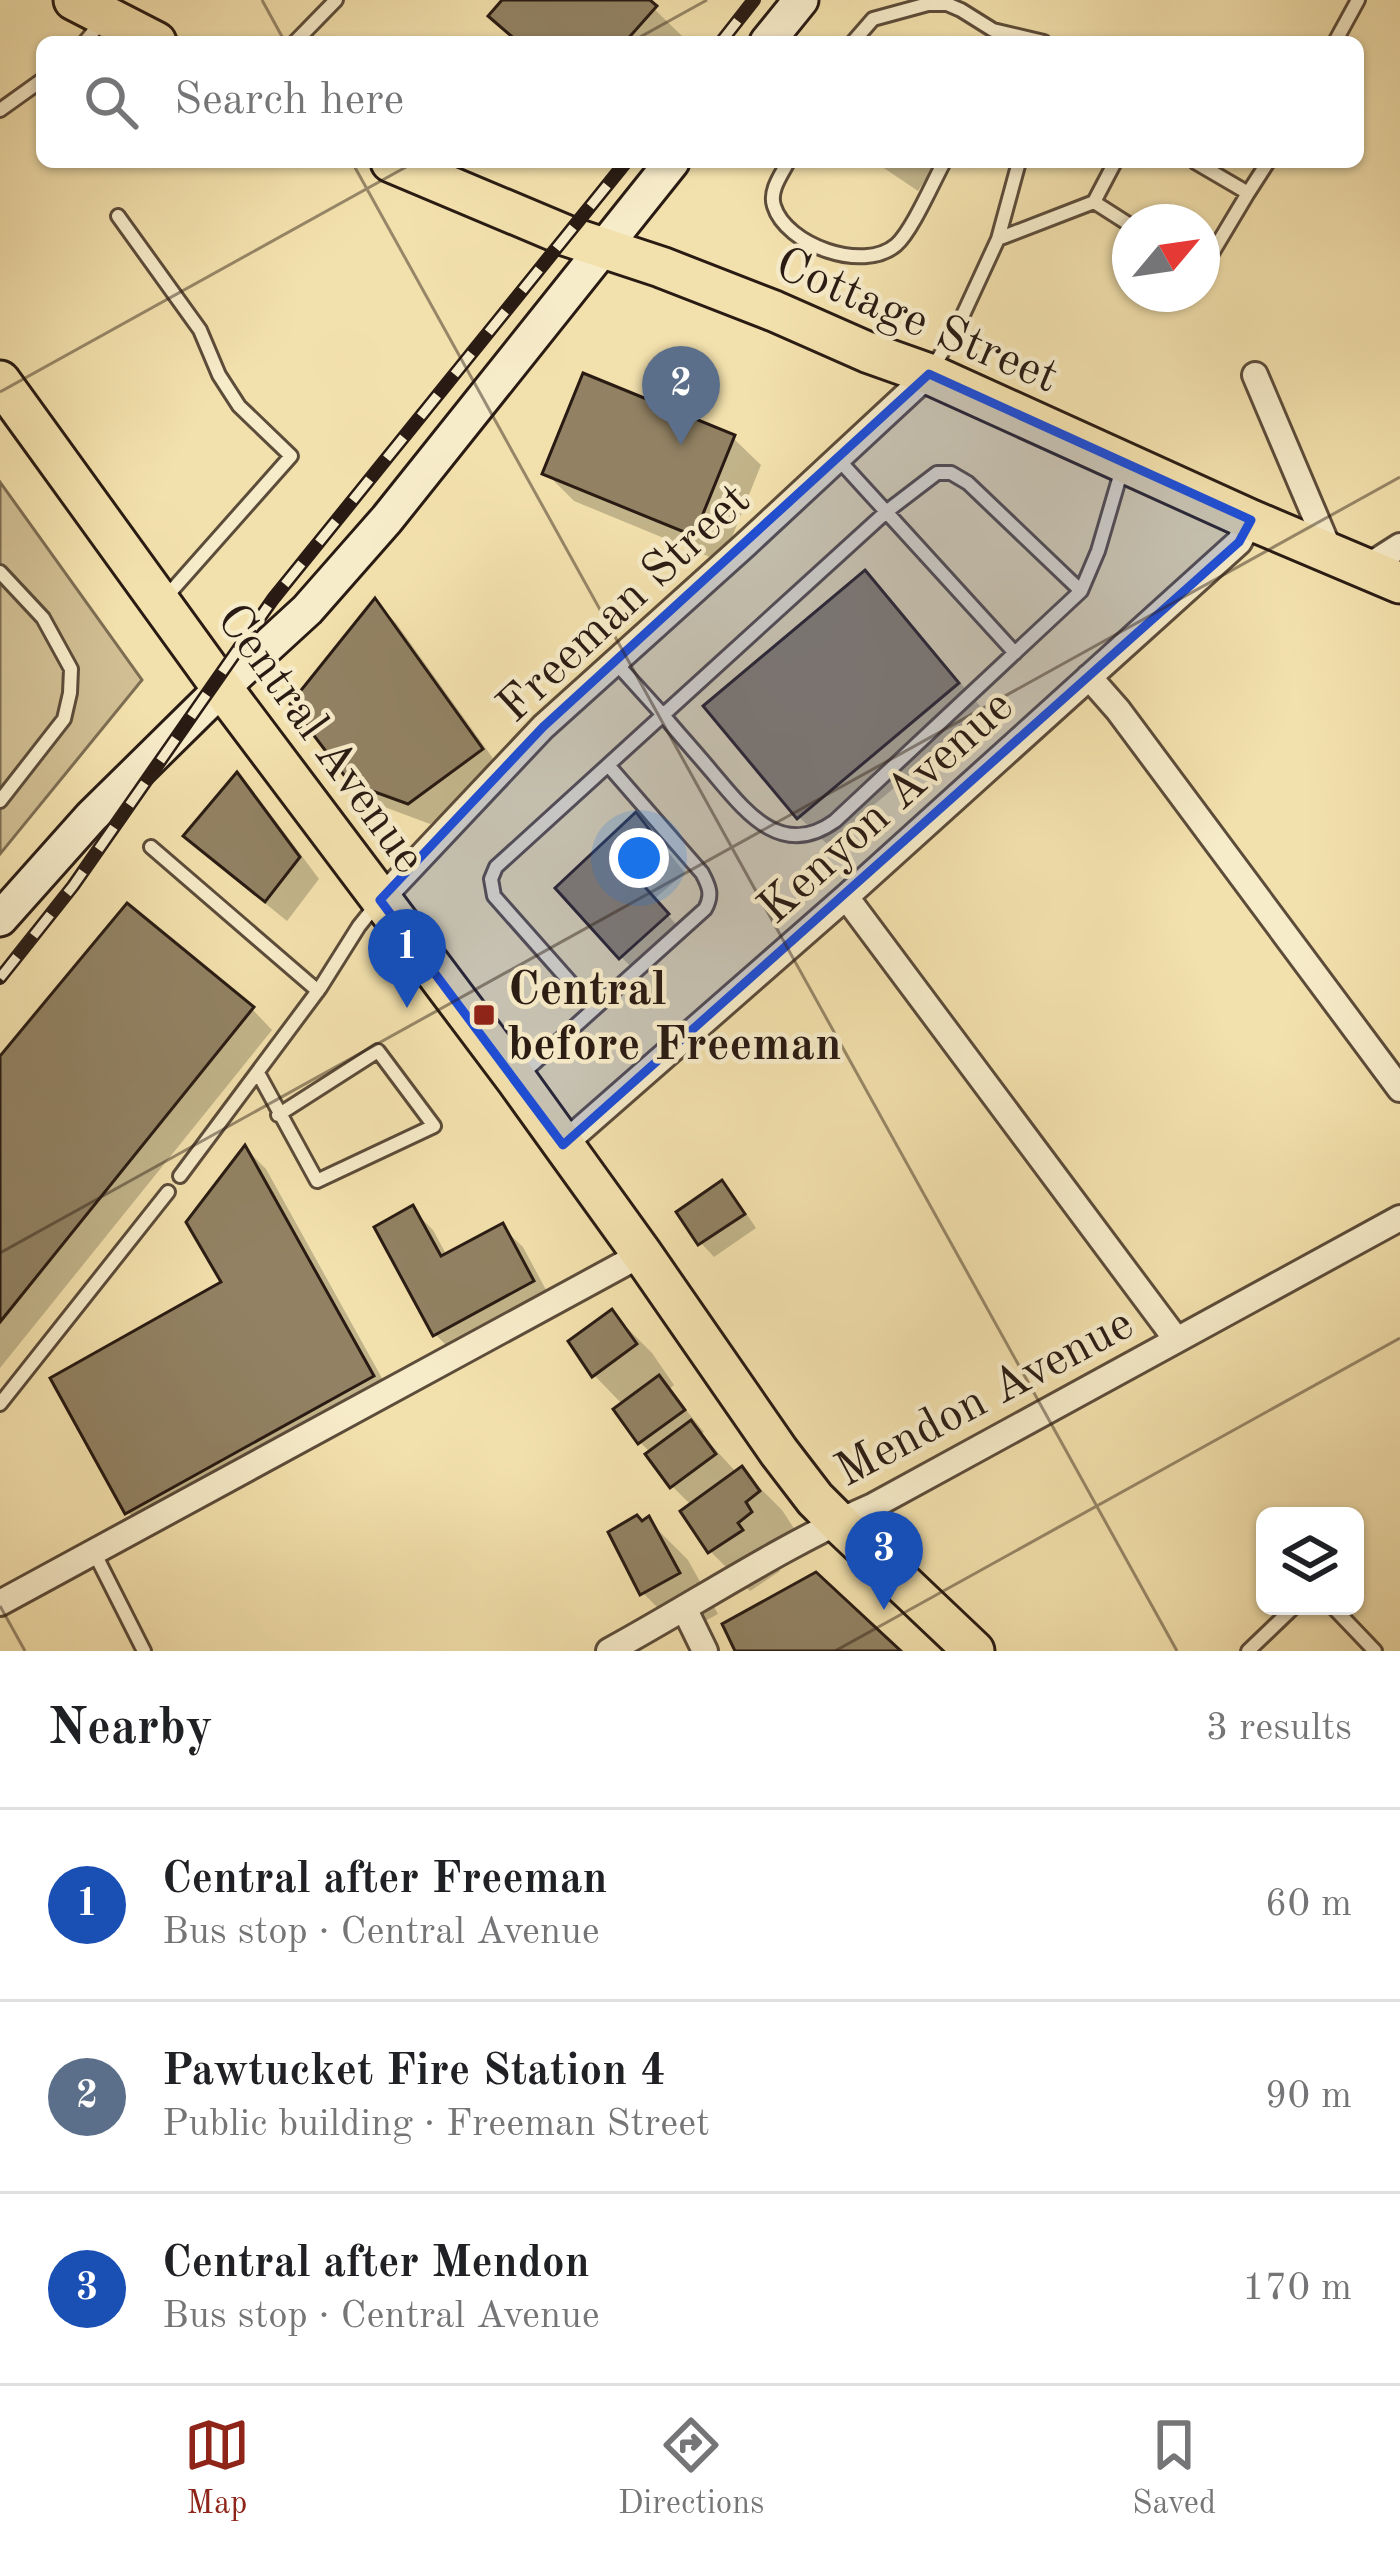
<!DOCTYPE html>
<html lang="en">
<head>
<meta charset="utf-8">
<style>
	body { margin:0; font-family:"Old Standard TT",serif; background:#f2f2f2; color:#202124 }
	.controls { position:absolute; right:36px; bottom:36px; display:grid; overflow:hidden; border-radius:18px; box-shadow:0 3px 9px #0004 }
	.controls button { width:108px; height:108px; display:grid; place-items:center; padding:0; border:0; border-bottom:3px solid #e0e0e0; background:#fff; color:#202124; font:60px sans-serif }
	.compass { position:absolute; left:1112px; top:204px; width:108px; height:108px; border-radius:50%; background:#fff; box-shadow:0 3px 9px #0004; rotate:61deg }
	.you { position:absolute; left:639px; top:858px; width:42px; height:42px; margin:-30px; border:9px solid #fff; border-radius:50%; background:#1a73e8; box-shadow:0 0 0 18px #1a73e833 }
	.badge { display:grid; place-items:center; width:78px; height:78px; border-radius:50%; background:#8f2418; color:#fff; font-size:39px; font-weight:700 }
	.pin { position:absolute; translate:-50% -99px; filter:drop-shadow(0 3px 6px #0008) }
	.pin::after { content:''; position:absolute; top:63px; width:42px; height:36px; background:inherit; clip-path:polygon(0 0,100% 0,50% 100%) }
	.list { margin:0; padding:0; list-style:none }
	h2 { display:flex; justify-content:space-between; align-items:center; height:156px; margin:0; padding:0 48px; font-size:51px }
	h2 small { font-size:39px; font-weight:400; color:#757577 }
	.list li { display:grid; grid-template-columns:78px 1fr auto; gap:36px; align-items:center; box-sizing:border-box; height:192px; padding:0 48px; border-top:3px solid #e0e0e0 }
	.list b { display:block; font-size:45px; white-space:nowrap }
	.list p { margin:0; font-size:39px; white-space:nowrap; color:#757577 }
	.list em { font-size:39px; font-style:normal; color:#757577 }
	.icon { flex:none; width:66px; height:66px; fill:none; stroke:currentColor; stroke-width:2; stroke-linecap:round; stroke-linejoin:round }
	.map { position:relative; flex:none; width:1400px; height:1651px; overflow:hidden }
	.search { position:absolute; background:#fff; box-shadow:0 3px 9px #0004; left:36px; right:36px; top:36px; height:132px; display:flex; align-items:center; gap:30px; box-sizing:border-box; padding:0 42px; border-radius:18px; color:#757577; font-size:45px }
	.sheet { height:732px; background:#fff }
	nav { display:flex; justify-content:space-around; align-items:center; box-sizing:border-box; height:168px; border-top:3px solid #e0e0e0; background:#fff; font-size:33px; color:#757577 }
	nav a { display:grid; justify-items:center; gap:6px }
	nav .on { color:#8f2418 }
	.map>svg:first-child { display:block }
	.green { fill:#d1bf93; stroke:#7d6d53; stroke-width:3 }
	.shadow { fill:#0003 }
	.building { fill:#928263; stroke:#291b13; stroke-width:3 }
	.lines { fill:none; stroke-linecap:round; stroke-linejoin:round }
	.service-casing { stroke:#5c4c3a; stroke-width:18 }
	.minor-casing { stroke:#5c4c3a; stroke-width:30 }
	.secondary-casing { stroke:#291b13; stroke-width:39 }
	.primary-casing { stroke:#291b13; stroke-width:45 }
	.service { stroke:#f7ecca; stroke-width:12 }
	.minor { stroke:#f7ecca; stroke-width:24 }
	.secondary { stroke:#f7ecca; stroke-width:33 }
	.primary { stroke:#f3e1ad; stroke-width:39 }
	.rail-casing { stroke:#291b13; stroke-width:14 }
	.rail { stroke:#f7ecca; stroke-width:9; stroke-dasharray:27; stroke-linecap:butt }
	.marked { fill:#1d4ed8; fill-opacity:0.2; stroke:#1d4ed8; stroke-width:9; stroke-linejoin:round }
	.ticks { fill:none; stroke:#291b13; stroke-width:3; stroke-opacity:0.45 }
	.poi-dot { fill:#8f2418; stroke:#f7ecca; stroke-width:4.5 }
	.labels { text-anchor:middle; stroke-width:9; stroke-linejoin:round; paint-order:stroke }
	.street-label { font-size:48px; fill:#291b13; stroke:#f7ecca }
	.poi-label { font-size:48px; font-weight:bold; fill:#291b13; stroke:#f7ecca; text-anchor:start }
</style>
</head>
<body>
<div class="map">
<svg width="1400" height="1651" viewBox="0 0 1400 1651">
	<rect width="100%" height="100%" fill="#f3e1ad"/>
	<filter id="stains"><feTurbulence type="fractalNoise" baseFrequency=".00167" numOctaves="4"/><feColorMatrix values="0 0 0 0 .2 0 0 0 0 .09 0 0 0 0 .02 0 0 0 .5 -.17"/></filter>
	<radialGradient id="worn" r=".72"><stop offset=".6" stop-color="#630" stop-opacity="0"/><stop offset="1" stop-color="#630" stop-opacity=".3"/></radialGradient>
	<path class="green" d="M0,482l142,198 -142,174z"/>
	<path class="shadow" d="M506,0h139l37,36 -5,6h-158z
		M875,162h62l-19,29z
		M733,438l28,27 -39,97 -148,-61 -28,-28z
		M865,574l27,28 93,110 -158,132 -28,-27z
		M375,602l21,21 106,148 -72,53 -56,-21 -22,-22z
		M237,776l20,20 62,83 -32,42 -79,-64 -20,-21z
		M636,816l20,21 29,36 -31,26 33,38 -45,40 -21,-20z
		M252,1009l20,21 -272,338v-307z
		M246,1149l20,20 127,229 -244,135 -21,-21 97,-228z
		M722,1184l13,13 21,31 -42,29 -13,-14 -21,-30z
		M412,1209l21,21 14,26 55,-29 21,20 30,56 -97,52 -21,-21z
		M612,1313l40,40 22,32 -5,4 35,43 -3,2 36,39 5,-3 40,40 15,23 -22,32 5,6 -30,20 -40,-40 -18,-45 -20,-20 -21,-33 -11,-11 -17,-37 -29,-30z
		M648,1520l40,40 30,54 -35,19 -40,-40 -1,-68z"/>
	<path class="building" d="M502,0h148l7,6 -32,36h-107l-30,-26z
		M583,373l152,62 -41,101 -152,-62z
		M865,570l94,113 -162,136 -94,-113z
		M375,598l108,151 -75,55 -58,-21 -60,-79z
		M237,772l63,85 -35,45 -82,-66z
		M636,812l30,39 -31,25 34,38 -50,45 -64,-71z
		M127,903l127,104 -254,315v-266z
		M245,1145l129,231 -249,138 -75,-136 171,-96 -35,-60z
		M722,1180l23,34 -47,31 -22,-33z
		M413,1205l28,51 62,-33 31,58 -101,55 -59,-109z
		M612,1309l25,35 -45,33 -24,-36z
		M659,1375l26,35 -47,34 -25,-35z
		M691,1420l25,34 -46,34 -25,-34z
		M742,1466l18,25 -14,11 6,10 -14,11 5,7 -35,23 -28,-42z
		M637,1515l5,6 7,-5 31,57 -40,22 -32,-63z
		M816,1572l85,79h-166l-13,-27z"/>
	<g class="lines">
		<g class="service-casing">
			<path id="service" d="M85,42l16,-20
				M295,42l41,-42
				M853,42l20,-23 55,-15h19l14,6 32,20 51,12
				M1335,42l23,-42
				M0,110l42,-30
				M788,162c-7,13 -19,29 -14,44 12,39 89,67 122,39 16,-14 37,-63 48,-83
				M1195,162l53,31 -46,77
				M1248,193l20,-31
				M1094,202l36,23
				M118,216l82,114 19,45 20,31 52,50 -125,141
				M998,239l96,-37 21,-40
				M933,367l23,-37 42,-91 21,-77
				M838,459l177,194
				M0,572l43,46 28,51 -1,24 -6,26 -64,82
				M1081,591l-113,-108 -17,-10h-14l-51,39 -223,203c16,19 33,38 49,57 33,39 69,88 123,49l246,-230 17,-40 24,-82
				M151,847l167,144
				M594,1009l111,-100c8,-14 4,-23 -3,-36l-94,-108
				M258,1073l59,108 117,-55 -56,-75 -100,64
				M522,1074l72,-65 -100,-113 -3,-17 5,-12 167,-152 -48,-53
				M180,1176l140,-188 39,-62 17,-21
				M0,1404l168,-212
				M94,1552l50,99
				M1332,1606l43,45
				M1248,1651l47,-45"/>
		</g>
		<g class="minor-casing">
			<path id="minor" d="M1255,375l76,179
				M1364,569l36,-23
				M1089,677l29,33 282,379
				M846,897l330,442
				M380,900l163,-173 202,-182 184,-171
				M563,1145l283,-248 393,-355 12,-22
				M0,1603l642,-349
				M685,1610l20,41
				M609,1651c88,-48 172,-105 264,-145l527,-288"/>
		</g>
		<g class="secondary-casing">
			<path id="secondary" d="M767,42l34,-42
				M0,919l91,-102 131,-129 85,-78 80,-91 285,-357"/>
		</g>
		<g class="primary-casing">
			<path id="primary" d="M74,0l82,42
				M391,162l176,74 94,31 113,44 93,41 62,22 322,146 149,63
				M0,381l222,307 294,391 126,175 137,198 36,47 22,22 137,130"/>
		</g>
		<use href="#service" class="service"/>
		<use href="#minor" class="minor"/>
		<use href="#secondary" class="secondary"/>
		<use href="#primary" class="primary"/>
		<g class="rail-casing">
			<path id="rail" d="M721,42l33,-42
				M0,978l73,-92 200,-287 353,-437"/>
		</g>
		<use href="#rail" class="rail"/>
	</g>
	<path class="marked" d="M929,374l322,146 -12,22 -676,603 -183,-245 163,-173z"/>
	<path class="ticks" d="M262,0l23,42M631,42l76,-42M352,162l825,1489M0,392l415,-230M0,1253l1400,-776M0,1606l25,45M835,1651l565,-313"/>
	<rect class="poi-dot" x="472" y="1003" width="24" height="24" rx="6"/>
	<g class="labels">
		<g class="street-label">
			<text transform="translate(918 318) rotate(23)" y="17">Cottage Street</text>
			<text transform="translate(622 601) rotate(-43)" y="17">Freeman Street</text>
			<text transform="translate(323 737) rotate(54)" y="17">Central Avenue</text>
			<text transform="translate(884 805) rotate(-42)" y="17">Kenyon Avenue</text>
			<text transform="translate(983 1395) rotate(-28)" y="17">Mendon Avenue</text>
		</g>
		<g class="poi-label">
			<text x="508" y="1004">Central<tspan x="508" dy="55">before Freeman</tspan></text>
		</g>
	</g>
	<rect width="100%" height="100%" filter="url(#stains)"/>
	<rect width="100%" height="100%" fill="url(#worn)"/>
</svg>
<div class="controls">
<button><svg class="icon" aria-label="layers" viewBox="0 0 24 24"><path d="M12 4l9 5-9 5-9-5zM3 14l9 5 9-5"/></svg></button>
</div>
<svg class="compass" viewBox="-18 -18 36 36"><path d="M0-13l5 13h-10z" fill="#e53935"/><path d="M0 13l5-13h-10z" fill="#757577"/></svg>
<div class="you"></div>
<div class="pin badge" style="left:407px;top:1008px;background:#1a4fb4">1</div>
<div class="pin badge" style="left:681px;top:445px;background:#5c6f8a">2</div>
<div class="pin badge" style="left:884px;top:1610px;background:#1a4fb4">3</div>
<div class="search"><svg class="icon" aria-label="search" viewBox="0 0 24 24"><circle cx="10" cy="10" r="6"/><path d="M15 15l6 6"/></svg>Search here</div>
</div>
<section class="sheet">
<h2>Nearby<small>3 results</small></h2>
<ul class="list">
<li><span class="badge" style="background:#1a4fb4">1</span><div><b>Central after Freeman</b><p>Bus stop · Central Avenue</p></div><em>60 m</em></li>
<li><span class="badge" style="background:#5c6f8a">2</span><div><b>Pawtucket Fire Station 4</b><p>Public building · Freeman Street</p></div><em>90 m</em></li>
<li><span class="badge" style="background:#1a4fb4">3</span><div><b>Central after Mendon</b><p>Bus stop · Central Avenue</p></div><em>170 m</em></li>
</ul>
</section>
<nav>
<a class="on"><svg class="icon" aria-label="map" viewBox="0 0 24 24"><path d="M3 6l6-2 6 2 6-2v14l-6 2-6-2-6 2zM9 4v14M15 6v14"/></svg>Map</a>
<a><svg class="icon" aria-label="directions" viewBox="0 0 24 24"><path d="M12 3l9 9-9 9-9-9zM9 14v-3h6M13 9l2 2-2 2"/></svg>Directions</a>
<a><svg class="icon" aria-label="saved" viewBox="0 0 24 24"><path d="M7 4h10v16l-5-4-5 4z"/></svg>Saved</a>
</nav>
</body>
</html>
